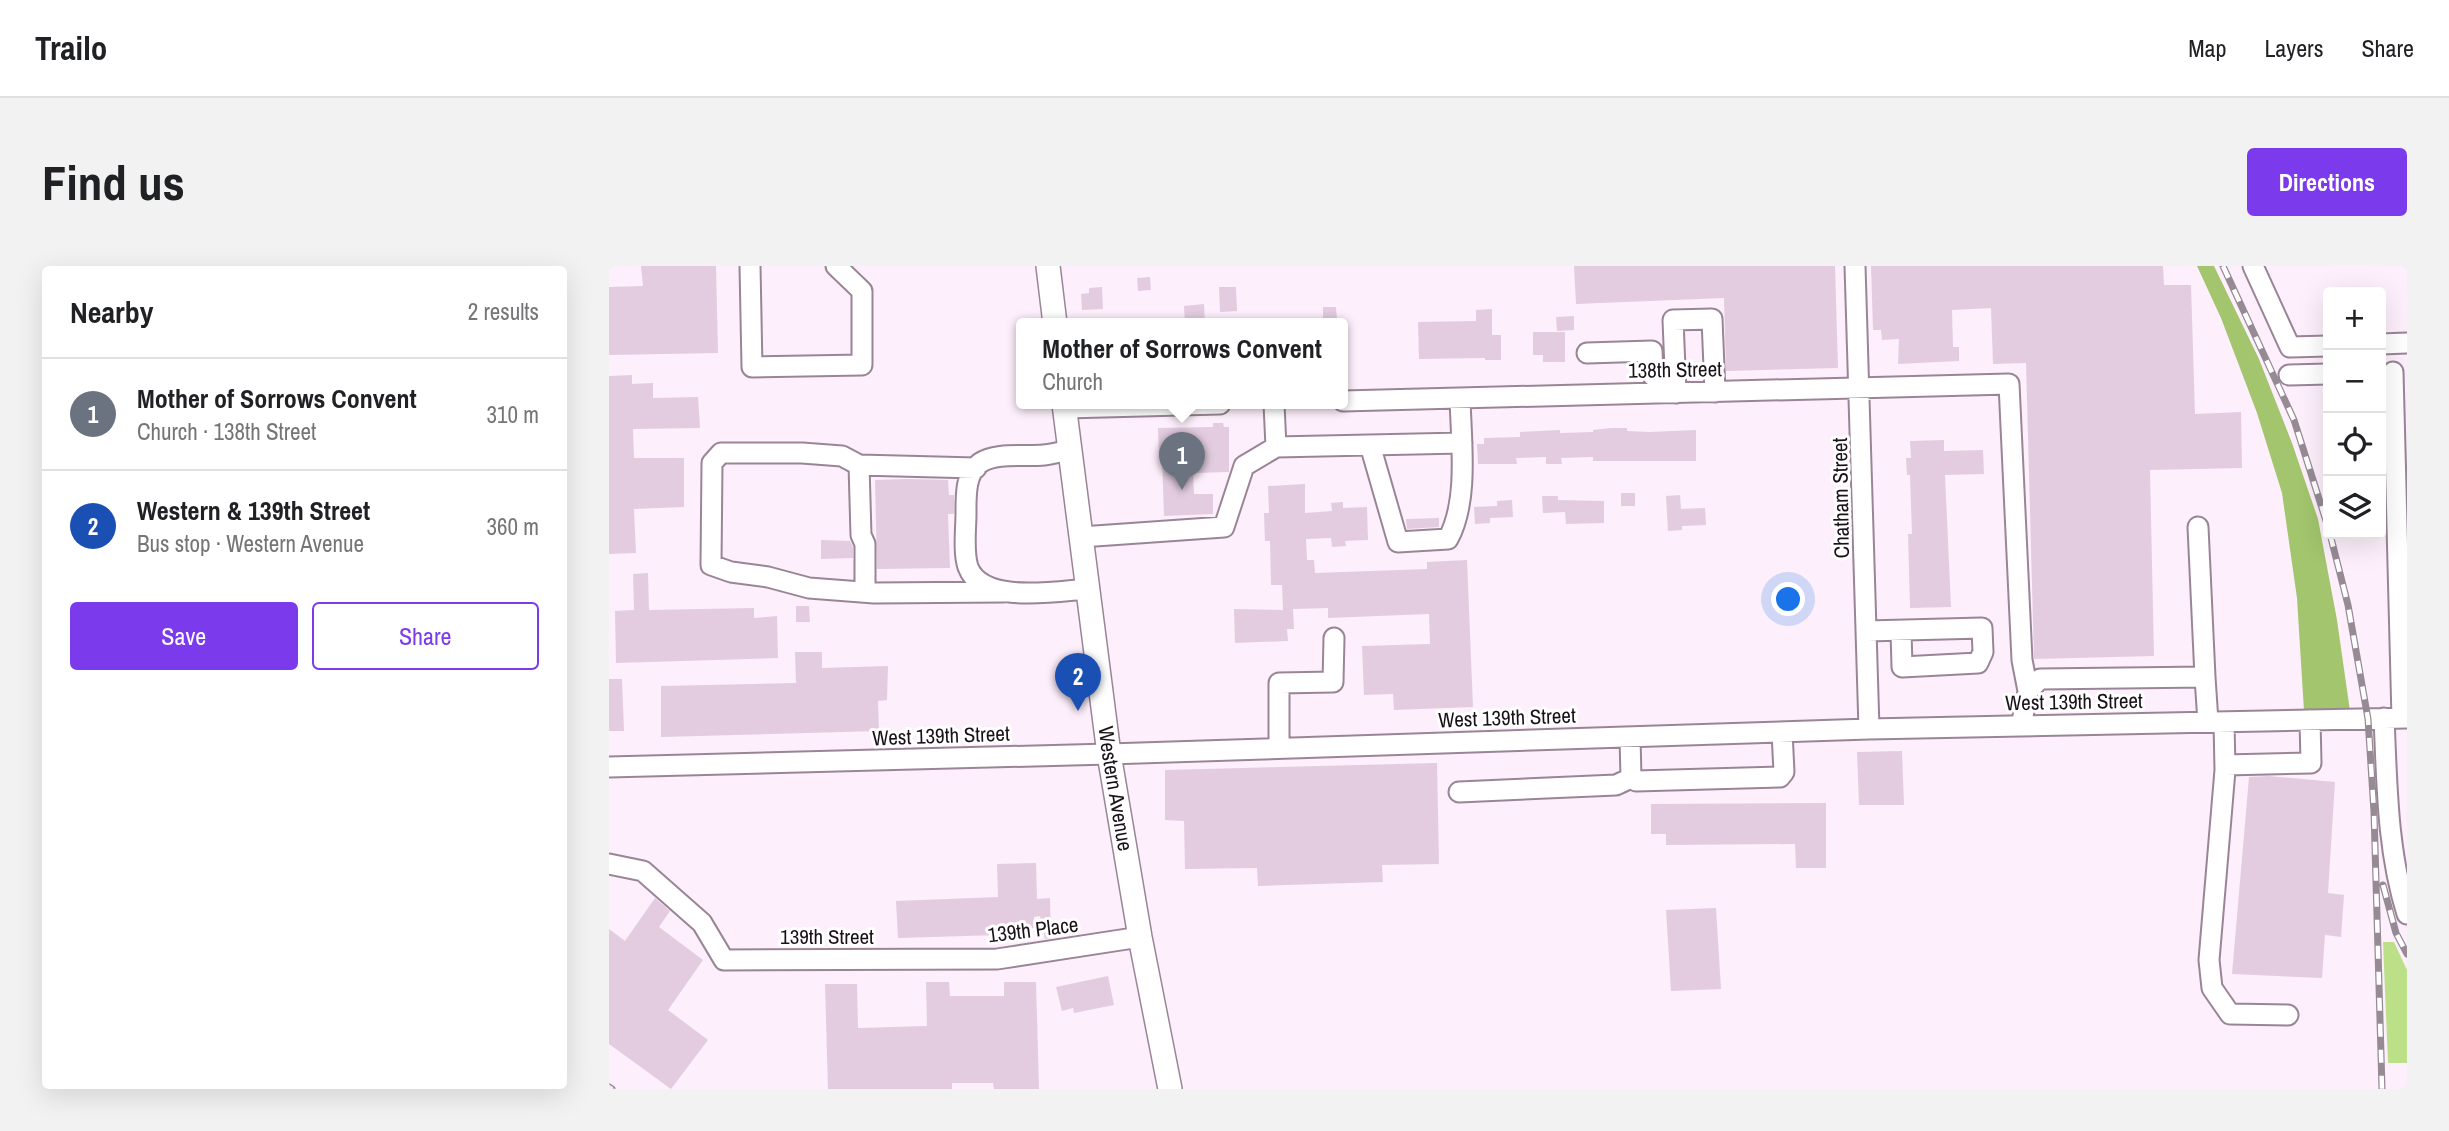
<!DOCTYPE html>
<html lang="en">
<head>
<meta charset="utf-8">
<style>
	body { margin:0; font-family:"Archivo Narrow",sans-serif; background:#f2f2f2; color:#202124 }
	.controls { position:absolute; right:21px; top:21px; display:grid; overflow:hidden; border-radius:7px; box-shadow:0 7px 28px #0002 }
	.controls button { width:63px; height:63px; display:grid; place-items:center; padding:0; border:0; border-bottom:2px solid #e0e0e0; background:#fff; color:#202124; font:35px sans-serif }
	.you { position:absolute; left:1180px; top:334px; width:24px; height:24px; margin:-18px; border:5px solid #fff; border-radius:50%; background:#1a73e8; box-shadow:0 0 0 10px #1a73e833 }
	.badge { display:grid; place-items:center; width:46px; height:46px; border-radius:50%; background:#7c3aed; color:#fff; font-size:23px; font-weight:700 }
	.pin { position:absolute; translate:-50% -58px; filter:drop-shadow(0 2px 4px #0008) }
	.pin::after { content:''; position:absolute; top:37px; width:24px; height:21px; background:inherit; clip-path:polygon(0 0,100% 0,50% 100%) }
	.popup { position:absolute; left:407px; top:52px; width:332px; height:91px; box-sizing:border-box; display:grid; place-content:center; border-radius:7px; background:#fff; filter:drop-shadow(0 2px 5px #0005); font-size:23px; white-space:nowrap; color:#757577 }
	.popup b { font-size:26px; color:#202124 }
	.popup::after { content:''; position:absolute; left:50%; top:100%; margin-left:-14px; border:14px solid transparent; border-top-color:#fff }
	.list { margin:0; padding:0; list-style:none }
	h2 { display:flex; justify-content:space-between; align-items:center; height:91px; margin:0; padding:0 28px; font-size:30px }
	h2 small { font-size:23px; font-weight:400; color:#757577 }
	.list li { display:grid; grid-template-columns:46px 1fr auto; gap:21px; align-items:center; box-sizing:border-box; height:112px; padding:0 28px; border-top:2px solid #e0e0e0 }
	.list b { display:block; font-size:26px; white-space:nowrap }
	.list p { margin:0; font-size:23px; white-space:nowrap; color:#757577 }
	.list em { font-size:23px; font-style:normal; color:#757577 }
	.actions { display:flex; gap:14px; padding:21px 28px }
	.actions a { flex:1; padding:16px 0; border:2px solid #7c3aed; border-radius:7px; text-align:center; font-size:24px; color:#7c3aed }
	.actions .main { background:#7c3aed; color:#fff }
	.icon { flex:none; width:38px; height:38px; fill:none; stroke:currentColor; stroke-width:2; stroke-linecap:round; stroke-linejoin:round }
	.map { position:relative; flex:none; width:1798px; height:823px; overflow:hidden; border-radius:7px }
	header { display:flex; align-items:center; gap:42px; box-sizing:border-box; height:98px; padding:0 35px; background:#fff; border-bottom:2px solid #e0e0e0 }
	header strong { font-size:33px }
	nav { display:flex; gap:38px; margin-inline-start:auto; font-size:24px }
	.intro { display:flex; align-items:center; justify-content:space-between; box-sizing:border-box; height:168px; padding:0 42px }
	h1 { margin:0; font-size:49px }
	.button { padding:18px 32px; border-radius:7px; background:#7c3aed; color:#fff; font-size:24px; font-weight:700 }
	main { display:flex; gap:42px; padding:0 42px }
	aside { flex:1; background:#fff; border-radius:7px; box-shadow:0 7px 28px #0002 }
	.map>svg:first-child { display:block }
	.green { fill:#bce088 }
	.forest { fill:#a2c56d }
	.building { fill:#e3cce0 }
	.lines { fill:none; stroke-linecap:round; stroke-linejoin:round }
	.minor-casing { stroke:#9a8597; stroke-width:23 }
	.major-casing { stroke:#9a8597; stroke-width:26 }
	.minor { stroke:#fff; stroke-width:19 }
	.major { stroke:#fff; stroke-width:23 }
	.rail-casing { stroke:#968b95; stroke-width:7 }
	.rail { stroke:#fff; stroke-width:4.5; stroke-dasharray:13; stroke-linecap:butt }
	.labels { text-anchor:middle; stroke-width:6; stroke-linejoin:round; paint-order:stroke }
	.street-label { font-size:21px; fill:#1a1219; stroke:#fff }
</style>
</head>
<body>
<header>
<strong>Trailo</strong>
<nav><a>Map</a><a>Layers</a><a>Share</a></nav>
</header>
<div class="intro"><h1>Find us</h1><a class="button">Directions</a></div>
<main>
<aside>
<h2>Nearby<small>2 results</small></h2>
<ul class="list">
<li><span class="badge" style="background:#6b7280">1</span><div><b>Mother of Sorrows Convent</b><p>Church · 138th Street</p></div><em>310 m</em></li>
<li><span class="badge" style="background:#1a4fb4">2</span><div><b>Western &amp; 139th Street</b><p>Bus stop · Western Avenue</p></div><em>360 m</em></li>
</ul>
<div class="actions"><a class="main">Save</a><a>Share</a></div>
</aside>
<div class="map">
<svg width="1798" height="823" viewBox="0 0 1798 823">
	<rect width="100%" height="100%" fill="#fdeffb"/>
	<path class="green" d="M1774,676h11l13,28v93h-19z"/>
	<path class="forest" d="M1588,0h17l45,93 33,84 26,76 19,101 13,91h-46l-7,-113 -15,-105 -25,-80 -36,-95z"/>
	<path class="building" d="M32,0h75l2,87 -109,2v-68l34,-1z
		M965,0h261l3,102 -112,3 -2,-73 -148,6z
		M1262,0h292l1,19h27l4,129 46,-2 1,56 -92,2 4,186 -120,3 -8,-296 -33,1 -2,-56 -39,2 1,37h6v14l-61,3 1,-25 -17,1 -1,-10h-8z
		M541,11l1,13 -13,1 -1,-13z
		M493,21l1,22 -21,1 -1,-16 8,-1v-5z
		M610,21h17l1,24 -17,1z
		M595,38l1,19 -20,1 -1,-18z
		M714,41h13l1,13h-14z
		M883,43v26h9v25h-16v-2l-66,1 -1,-37 58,-1v-11z
		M965,50v14l-17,1 -1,-14z
		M924,66h32v30h-22v-7h-10z
		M23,109v9l21,-1v15l45,-1 2,31 -67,1 1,29h50v49l-50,2 2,44 -27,1v-178z
		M604,157h10l1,4h5v45l-36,1 1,21h19v20l-49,2 -2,-60 -3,1 -1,-29 55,-1z
		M1002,162h16v3l23,1 46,-2v31h-103v-4l-32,1 1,6h-16v-7l-30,1 1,6h-39l-1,-20h7v-6l36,-1v-5l40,-2v3l33,-1v-2z
		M1335,174v11l39,-1 1,24 -39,1 6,132 -41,1 -2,-74h4l-2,-59h-3l-1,-17h5l-1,-17z
		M298,213l41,1 1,15h5v19h-6l2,54 -73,1 -2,-89z
		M696,218v29l27,-2 -1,-8 12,-1v6l24,-1 1,33 -23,1 1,5 -14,1 -1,-9 -25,1 1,21h7l1,13 112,-4v-7l40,-2 6,147 -79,3 -1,-16 -29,1 -2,-49 68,-2 -1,-30 -101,4v-10l-35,1 1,20h-7l1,12 -53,2 -1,-34 49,1 -1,-25h-11l-1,-44h-5l-1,-28h5l-1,-27z
		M1012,227h14v13h-14z
		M1071,229l1,14 24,-1 1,17 -24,1v4l-14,1 -2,-35z
		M933,230h16v4l46,1v22l-38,1 -1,-12 -22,1z
		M903,234l1,17 -23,1v5l-15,1 -1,-17 23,-1v-5z
		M830,252v9l-32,2 -1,-10z
		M212,274l29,1 3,6v11l-32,1z
		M39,307l1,37 105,-2v10l23,-2 1,42 -162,5 -1,-52 19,-1 -1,-36z
		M187,340h13l1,16h-14z
		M186,386h27v16l66,-2 -1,34 -9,1 1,30 -218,6v-51l135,-3z
		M0,413h13l2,52h-15z
		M1293,485l2,54h-45l-2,-53z
		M828,497l2,101 -57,1 1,17 -125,4 -1,-18 -72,1 -1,-48 -19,-1v-50z
		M1659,510l67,6 -7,111 16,2 -3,42 -16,-2 -3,43 -90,-4 17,-197z
		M1217,537v65h-30l-1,-24 -129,1v-11h-15v-30z
		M427,597l1,36 13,-1 1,40 -6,1 -5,-23 -6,1v11h-11v8l-24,1v-2l-101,3 -2,-37 102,-4 -1,-33z
		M46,632l15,13 -11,16 44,33 -35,50 40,30 -37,49 -62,-45v-115l16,12z
		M1107,642l5,81 -50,2 -5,-81z
		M499,710l6,29 -40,8 -1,-5 -11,3 -6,-24z
		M317,716h23l1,14h54v-14h32l3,107h-45l-1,-6h-41v6h-124l-3,-105h32l1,44 69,-2z"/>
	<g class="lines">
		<g class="minor-casing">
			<path id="minor" d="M141,0l2,101 110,-2v-74l-26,-25
				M1246,0l14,463
				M1644,0l37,81 38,-1
				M1772,78l26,-1
				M978,87l65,-2 1,25 22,-1
				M1784,106l9,346
				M1680,109l39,-1
				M1067,127l-3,-73 39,-1 3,73
				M734,135l666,-17 13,276 6,31
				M665,138l2,43
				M456,142l155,-4
				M761,179l28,97 50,-3c21,-38 13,-98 12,-141
				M461,184c-9,2 -18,4 -26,5 -19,2 -48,-3 -64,8 -15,10 -14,34 -14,50 0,16 -3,39 2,54 14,38 89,24 120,22
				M250,199l2,70 4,9v48
				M367,202l-117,-3 -17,-9 -40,-3h-81l-9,10 -1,102 20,7 37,5 41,11 65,5 129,-1
				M1589,261l7,150
				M472,271l143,-10 20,-61 32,-19 186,-4
				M1258,365l115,-3 1,24 -5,11 -76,4 -1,-36
				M1775,452c3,66 3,132 23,196
				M1615,456l1,48 -16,190 3,28 18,26 58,1
				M1412,460l7,-35 12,-12 165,-2 3,45
				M1021,471l1,41 5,3 144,-4 4,-5 -2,-40
				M670,482v-65l54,-1 1,-44
				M1616,499l86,-2 -1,-43
				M0,501l500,-13 760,-25 538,-11
				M850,526l157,-7 15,-7
				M0,598l34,7 59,52 22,37 273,-1 143,-22"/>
		</g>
		<g class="major-casing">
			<g id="major">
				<path d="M439,0l7,58"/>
				<path id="s1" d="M455,138l45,350 31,183 30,152"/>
			</g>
		</g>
		<use href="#minor" class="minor"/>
		<use href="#major" class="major"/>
		<g class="rail-casing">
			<path id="rail" d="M1614,0l71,154 34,107
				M1721,268l18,71 20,114 6,93 8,277
				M1774,619l13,48 11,21
				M0,821l3,2"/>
		</g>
		<use href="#rail" class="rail"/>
	</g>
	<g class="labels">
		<g class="street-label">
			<text transform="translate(1066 104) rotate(-1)" y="7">138th Street</text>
			<text transform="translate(1232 232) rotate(-91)" y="7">Chatham Street</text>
			<text transform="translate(1465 436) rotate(-1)" y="7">West 139th Street</text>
			<text transform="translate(898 452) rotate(-2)" y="7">West 139th Street</text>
			<text transform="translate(332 470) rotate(-2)" y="7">West 139th Street</text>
			<text dy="7" stroke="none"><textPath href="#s1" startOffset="388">Western Avenue</textPath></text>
			<text transform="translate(424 664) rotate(-7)" y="7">139th Place</text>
			<text x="218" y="678">139th Street</text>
		</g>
	</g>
</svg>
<div class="controls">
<button>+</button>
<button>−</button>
<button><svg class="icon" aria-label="locate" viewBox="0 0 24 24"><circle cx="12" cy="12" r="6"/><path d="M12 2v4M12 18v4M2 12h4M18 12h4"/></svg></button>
<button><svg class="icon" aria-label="layers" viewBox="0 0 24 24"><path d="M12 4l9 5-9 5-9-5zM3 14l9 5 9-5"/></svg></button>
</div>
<div class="you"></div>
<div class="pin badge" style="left:573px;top:224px;background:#6b7280">1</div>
<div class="popup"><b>Mother of Sorrows Convent</b>Church</div>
<div class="pin badge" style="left:469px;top:445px;background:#1a4fb4">2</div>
</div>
</main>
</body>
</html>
